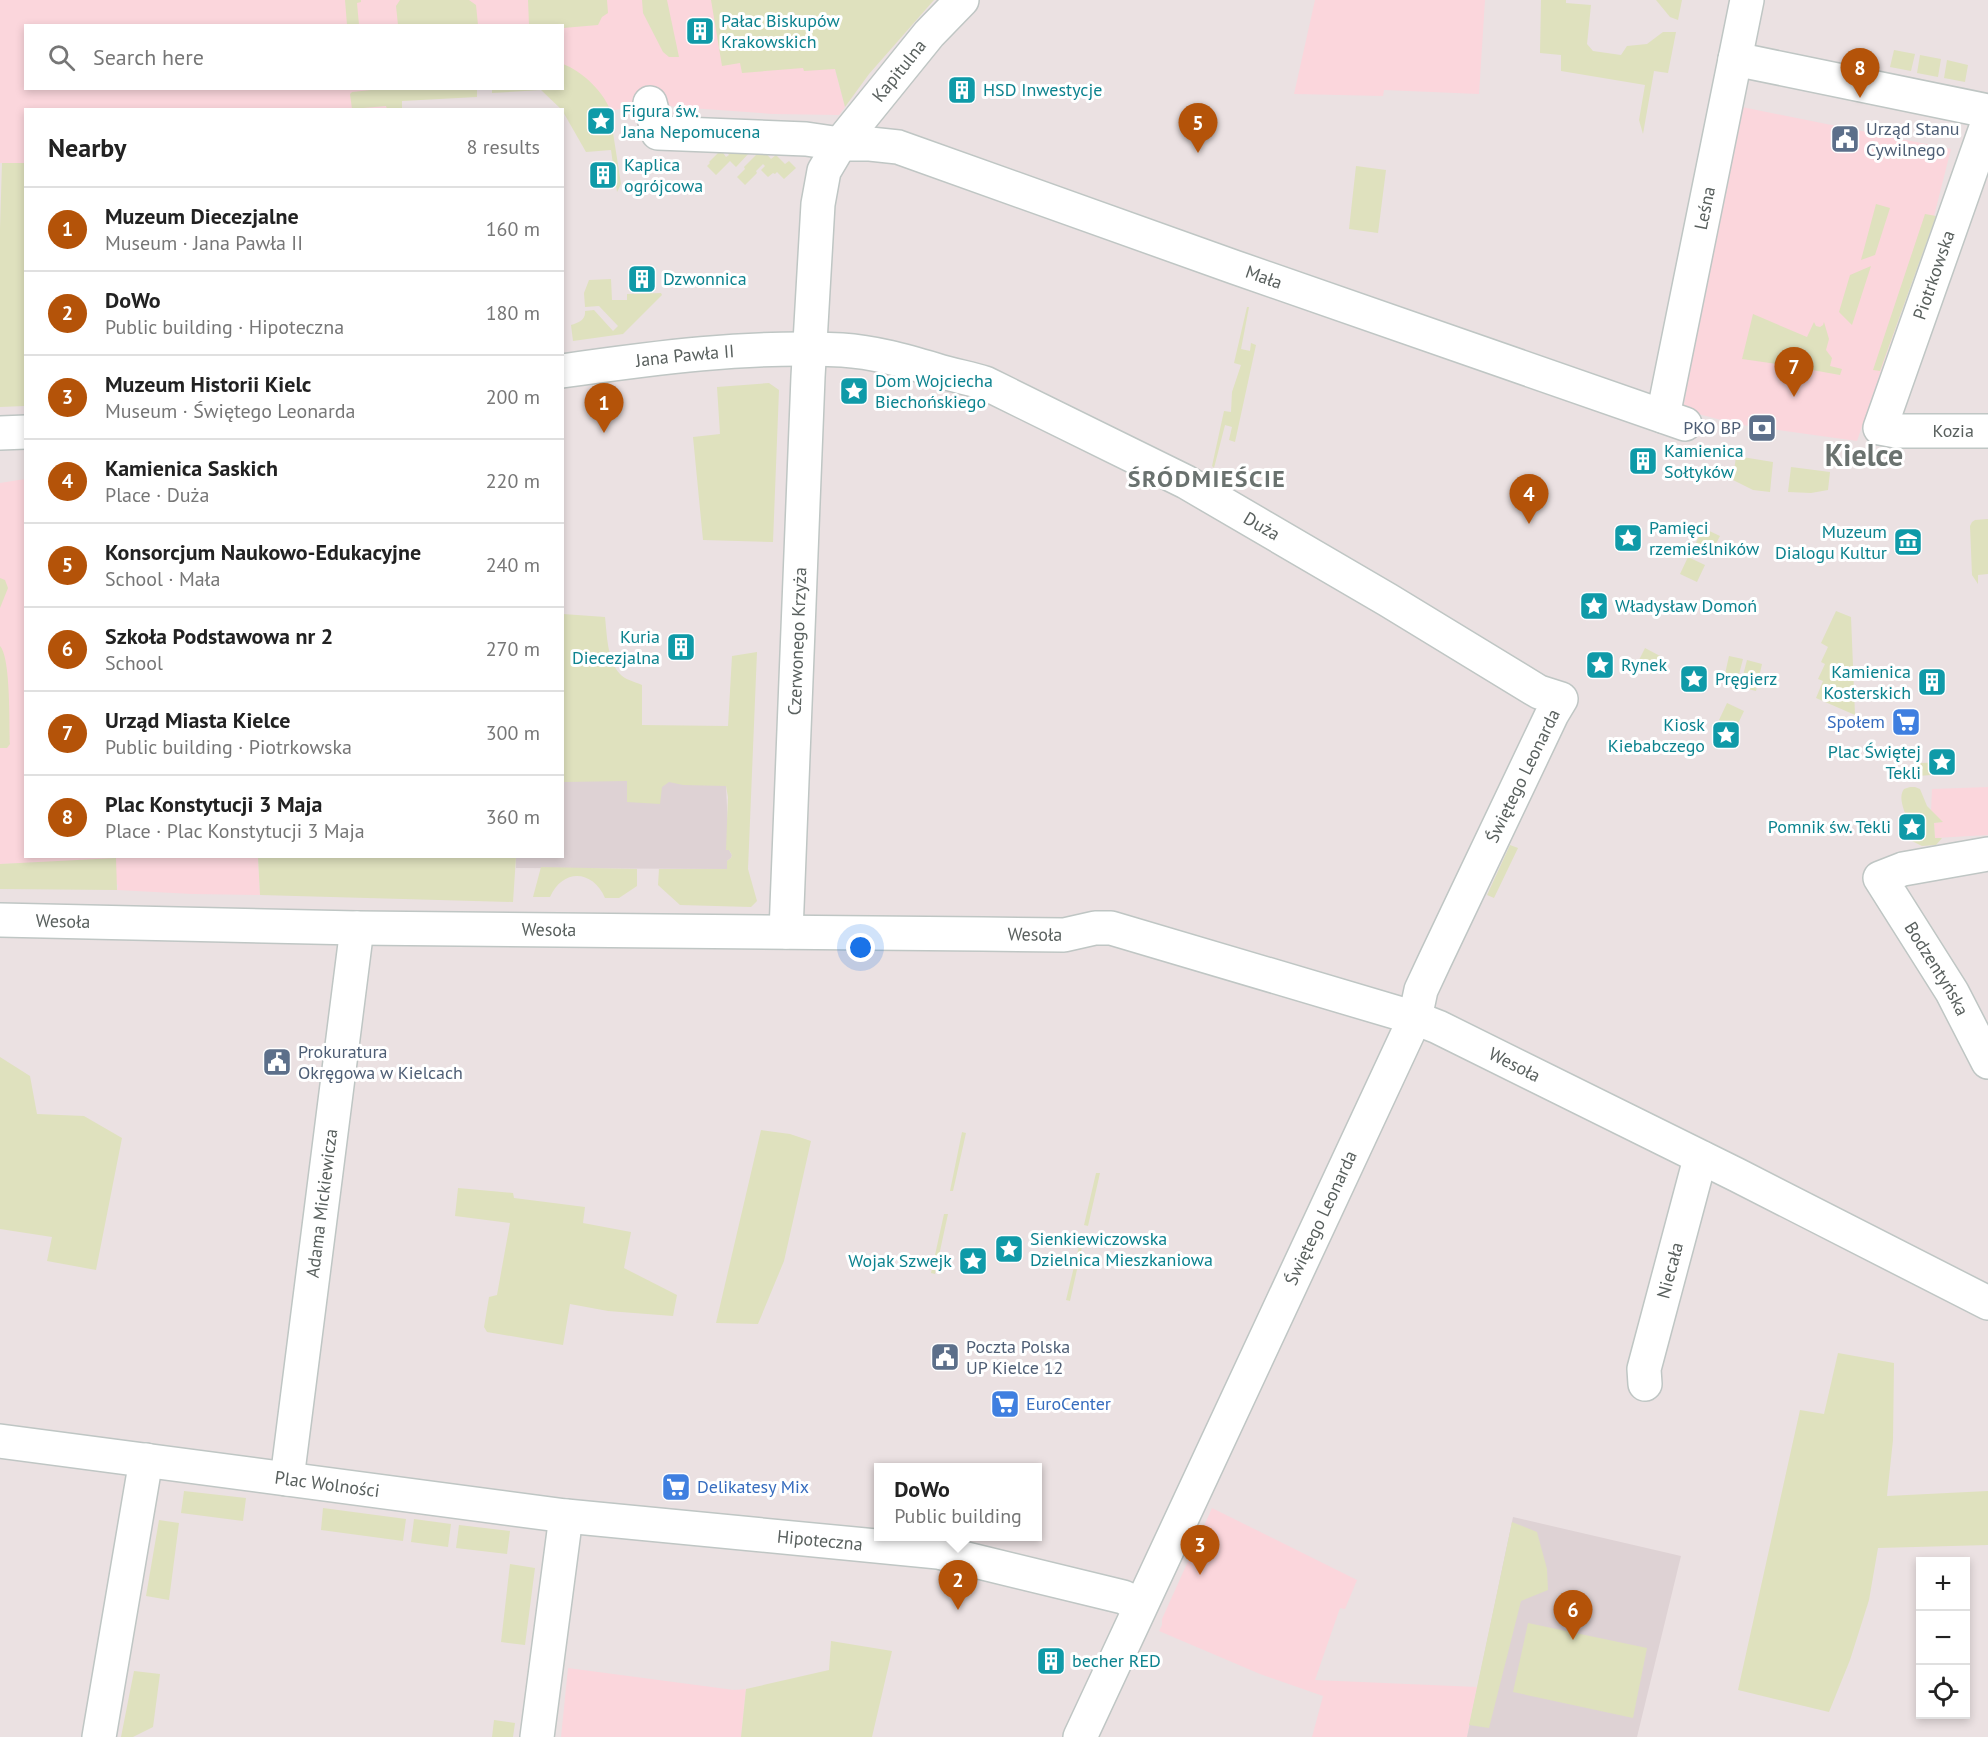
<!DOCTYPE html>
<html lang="en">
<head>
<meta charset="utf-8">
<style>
	body { margin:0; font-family:"PT Sans",sans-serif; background:#f6f6f6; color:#222 }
	.controls { position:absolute; right:18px; bottom:18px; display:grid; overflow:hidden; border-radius:0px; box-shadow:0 3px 9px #0003 }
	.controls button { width:54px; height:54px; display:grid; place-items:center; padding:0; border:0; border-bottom:2px solid #e0e0e0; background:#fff; color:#222; font:30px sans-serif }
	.you { position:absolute; left:861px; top:948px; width:21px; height:21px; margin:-15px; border:4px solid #fff; border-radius:50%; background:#1a73e8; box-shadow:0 0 0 9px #1a73e833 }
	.badge { display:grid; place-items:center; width:39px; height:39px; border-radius:50%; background:#b45309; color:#fff; font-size:20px; font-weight:700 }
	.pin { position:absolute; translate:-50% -50px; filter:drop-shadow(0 2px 3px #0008) }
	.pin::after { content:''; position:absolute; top:32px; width:21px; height:18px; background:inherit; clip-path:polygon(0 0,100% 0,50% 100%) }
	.popup { position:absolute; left:874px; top:1463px; width:168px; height:78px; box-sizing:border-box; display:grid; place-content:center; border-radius:0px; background:#fff; filter:drop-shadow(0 2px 4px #0005); font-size:20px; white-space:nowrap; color:#767676 }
	.popup b { font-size:22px; color:#222 }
	.popup::after { content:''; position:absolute; left:50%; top:100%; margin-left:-12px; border:12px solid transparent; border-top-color:#fff }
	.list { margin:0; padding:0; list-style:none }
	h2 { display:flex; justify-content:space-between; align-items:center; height:78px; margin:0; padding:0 24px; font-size:26px }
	h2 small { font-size:20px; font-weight:400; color:#767676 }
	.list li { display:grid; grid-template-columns:39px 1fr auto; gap:18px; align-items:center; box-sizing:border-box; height:84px; padding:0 24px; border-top:2px solid #e0e0e0 }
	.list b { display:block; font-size:22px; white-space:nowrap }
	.list p { margin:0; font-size:20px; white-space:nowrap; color:#767676 }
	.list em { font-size:20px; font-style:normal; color:#767676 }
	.icon { flex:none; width:33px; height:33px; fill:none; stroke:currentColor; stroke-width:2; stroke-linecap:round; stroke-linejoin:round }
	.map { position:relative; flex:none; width:1988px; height:1737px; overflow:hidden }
	.search { position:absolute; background:#fff; box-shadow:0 3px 9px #0003; left:24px; top:24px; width:540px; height:66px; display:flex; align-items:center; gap:15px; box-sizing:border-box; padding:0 21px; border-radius:0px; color:#767676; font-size:22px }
	.panel { position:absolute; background:#fff; box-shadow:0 3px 9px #0003; left:24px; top:108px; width:540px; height:750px; border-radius:0px }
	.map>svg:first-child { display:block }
	.commercial { fill:#fbd6dc }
	.education { fill:#ded2d4 }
	.green { fill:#dfe1be }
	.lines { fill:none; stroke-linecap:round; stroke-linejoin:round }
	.minor-casing { stroke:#bfc6c4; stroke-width:36 }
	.minor { stroke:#fff; stroke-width:33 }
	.labels { text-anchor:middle; stroke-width:6; stroke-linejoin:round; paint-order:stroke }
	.culture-label { font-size:18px; fill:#0d838f; stroke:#fff; text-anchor:start }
	.street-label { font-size:18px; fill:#59605e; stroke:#fff }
	.service-label { font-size:18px; fill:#4e5e75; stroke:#fff; text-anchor:start }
	.shop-label { font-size:18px; fill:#366cbe; stroke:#fff; text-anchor:start }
	.district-label { font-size:24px; font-weight:bold; letter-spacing:1.5px; fill:#6a726f; stroke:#fff }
	.town-label { font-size:30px; font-weight:bold; fill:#6a726f; stroke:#fff }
</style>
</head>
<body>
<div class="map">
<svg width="1988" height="1737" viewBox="0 0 1988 1737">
	<rect width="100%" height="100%" fill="#ebe1e2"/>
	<path class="commercial" d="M0,0h811l24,69 10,38 -6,8 -66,-1 -96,-7 -27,-4 -40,8 -11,-2 -36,-29 -1,-54h-536v62l460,1 -99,6 1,15h-362l-1,53h-25z
		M1315,0h170l-6,94 -95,-4 -1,6 -89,-2z
		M1742,107l209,42 -17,67 -77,225 -136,-19v-2l-38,-10 21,-121 9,-34 17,-81 -3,-1z
		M25,479l1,377 232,1 2,38 -68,-1 -75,-4 1,-5 -65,-23 -53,2v-381z
		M1988,787v48l-53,3 -1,-15 8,-1 -11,-11 1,-22z
		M1212,1508l145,72 -12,29 -5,-1 -25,72 162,7 -10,50h-155l11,-41 -63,-22 -101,-43 3,-6v-6z
		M568,1668l166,22 12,-1 -5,48h-180z"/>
	<path class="education" d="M563,724l163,62 3,64 3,5 -1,3 -4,3v8l-211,-1v-11l46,-1z
		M1513,1517l168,39 -44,181h-170z"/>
	<path class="green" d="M345,0h16v2l-4,1 2,22h-12z
		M400,0h69l7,5 2,20h-80l-2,-19z
		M528,0h79l1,13 -6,4 -4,8 -35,3 -1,-2 -33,-1z
		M642,0h25l12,57h-10l-6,-5 -20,-39z
		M711,0h223l-65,74 -24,33 -10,-38 -31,2 -1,-3 -61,5 -2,-10 -18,3z
		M1541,0h25v3l25,2 -4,39 6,7 28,4 6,-9 20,-2 16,-12h13l-8,41 -14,-2 -11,63 -4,-14 6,-35 -84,-14v-16l-21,-2z
		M1656,0h26l-4,20 -8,-3z
		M1894,50l21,4 -4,17 -21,-4z
		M1920,55l21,4 -3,18 -21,-4z
		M1947,60l21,5 -3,17 -21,-4z
		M563,64c18,7 37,24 46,43l12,77 -4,8 -6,-42 -25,2 -24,-42 -21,-20 -49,3v-4l70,-1z
		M456,89v1l21,-1v8l-75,4v8h-15l-1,-3 -34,3 -2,-15 2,-2 38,-4z
		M724,148l27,3 -15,16 -6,-6 -14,14 -9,-9 3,-3 -1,-1 12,-12 5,7 3,-2z
		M762,149l9,10 5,-4 9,9 4,-3 7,7 -12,11 -7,-7 -2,2 -2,-1 -5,4 -7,-7 4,-4 -2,-2 -7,7 1,2 -12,12 -8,-8 8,-8 -1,-2z
		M2,163h23v243l-25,1v-178z
		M1356,166l30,4 -8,63 -29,-4z
		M1876,204l14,4 -15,47 -14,5z
		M1925,214l11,2 -56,155 -7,-1z
		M1871,266l-19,59 -13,-13 11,-37z
		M611,279l1,21h15v-6l34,-1 1,2 -39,39 -50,7 -2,-16c7,-2 15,-5 14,-14l9,-1 19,21 5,-5 -19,-20 -14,1 -1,-14 5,-13z
		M1247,307h2l-8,42 9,2 1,-8 5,2 -21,97 -6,-2 3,-13 -7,-2 -11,43 -2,-2 12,-55 7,1 1,-20 9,-27 -7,-2z
		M1753,314l54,23 7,-15 2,4 4,1 3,-2 1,-3 5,17 -3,11 6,8 -2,8 12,3 -2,6 -39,-7v-4l-22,-4 -2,4 -35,-5z
		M769,383l10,7 -6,152 -70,-2 -10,-103 27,-3 -3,-47z
		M1736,456l37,6 -3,30 -17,-2 -20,-10z
		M1791,467l39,5 -2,18 -17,3 -23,-1z
		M1988,519v55l-10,1v9l-6,-9 -2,-49 2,-4 3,-2z
		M1703,528l17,8 -9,17 -16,-8z
		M1688,557l17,8 -8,17 -17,-8z
		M0,578l5,2 3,8 -8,20z
		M1836,611l15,6 4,98 -39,-17 7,-17 -5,-2 7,-15 -4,-2 7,-15 -7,-4z
		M563,614l42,3c2,17 2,43 15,57 4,5 15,8 22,11v40l86,1 4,-70 25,-4 -9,217 9,32 -6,6 -71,-2 -22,-20 1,-16h68v-8l4,-3 1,-3 -3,-5h-3l2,-53 -2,-11 -43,-1 -14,-3 -7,5 -2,17 -33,-2v-21l-64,1z
		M0,646c11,12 9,78 10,98l-3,4h-7z
		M1645,648l15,8 -8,18 -16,-8z
		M1729,656l14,3 -7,27 -13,-3z
		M1747,660l15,4 -6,27 -16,-4z
		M1727,703l17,8 -8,17 -17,-8z
		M1954,762l1,11 -36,3 -1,-13z
		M1910,787h5l5,2 7,17 16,16 -9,1 1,15h7l-6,7 -14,1 -12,-6 -2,-6 8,-2 -1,-10 -8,1c-1,-12 -10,-24 -3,-34z
		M1510,845l8,3 -24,50 -7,-3z
		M258,857h258l-3,45 -253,-7z
		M116,858l1,32 -117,-1v-25z
		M541,867l96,2v17l-18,12h-14c-12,-28 -42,-30 -55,-1h-17z
		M0,1057l30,19 7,38 47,2 38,22 -26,132 -49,-9 5,-24 -52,-8z
		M761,1130l29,4 21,7 -27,120 -26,63 -42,-1z
		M962,1132l4,1 -13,58h-3z
		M1096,1173h4l-12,53 -4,-1z
		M458,1188l55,5 1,5 71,9 -2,16 48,9 -7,36 53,27 -4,21 -65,-5 -38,-7 -7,41 -76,-13 -3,-5 5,-30 8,-2 13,-72 -55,-7z
		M944,1214h4l-13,60 -4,-1z
		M1079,1246l3,1 -12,54 -4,-1z
		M1838,1353l56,10 -1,77 -6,56 101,-5v54l-110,3 -9,52 -19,60 -21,52 -91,-22 62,-280 24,4z
		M184,1491l62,7 -3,23 -62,-8z
		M323,1508l83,11 -3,22 -82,-11z
		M414,1519l37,5 -3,23 -37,-5z
		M159,1520l20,3 -10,77 -23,-4z
		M1512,1522l25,10 10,37 1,21 -27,11 -32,127 -20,-3z
		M459,1525l51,6 -3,23 -51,-6z
		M510,1564l25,4 -10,77 -24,-3z
		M1528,1623l119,25 -14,70 -120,-26z
		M831,1641l61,10 -20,86h-131l5,-48 83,-19z
		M134,1671l26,3 -7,53 -20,10h-12z
		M494,1720l21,3 -2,14h-21z"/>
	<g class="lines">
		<g class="minor-casing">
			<g id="minor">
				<path d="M1735,59l253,52"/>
				<path id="s1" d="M650,103l8,30 148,6 34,5h30l28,3 336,120 451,157"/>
				<path id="s2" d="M1988,122l-108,306 16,3h92"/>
				<path id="s3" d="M562,371c91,-13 188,-26 280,-21 32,2 63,11 94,20 16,5 32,8 49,13l201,99 202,118 151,92 22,7 -9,15 -117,246 -14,30 -6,28 -335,719"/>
				<path id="s4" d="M1663,416l84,-416"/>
				<path d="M0,433l26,-1"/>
				<path id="s5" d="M1988,854l-85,15 -23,9 72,114 36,70"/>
				<path id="s6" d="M0,920l357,8 625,6 82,1 31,-7h16l304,90 23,9 299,148 251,128"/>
				<path id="s7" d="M786,932l22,-555 10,-173 6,-33 16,-27 89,-110 33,-34"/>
				<path id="s8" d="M1645,1384l-1,-15 53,-199 5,-12"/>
				<path id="s9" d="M0,1441l566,75 372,36 185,45 17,8"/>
				<path id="s10" d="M287,1479l70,-551"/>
				<path d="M99,1737l47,-277"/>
				<path d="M537,1737l29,-221"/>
			</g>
		</g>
		<use href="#minor" class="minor"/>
	</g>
	<defs>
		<g id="building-square" transform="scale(1.5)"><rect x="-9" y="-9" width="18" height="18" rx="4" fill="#0f9aa8" stroke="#fff"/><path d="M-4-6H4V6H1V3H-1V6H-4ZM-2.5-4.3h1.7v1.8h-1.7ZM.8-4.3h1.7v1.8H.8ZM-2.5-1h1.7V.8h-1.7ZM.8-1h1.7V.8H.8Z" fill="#fff"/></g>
		<g id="sight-square" transform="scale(1.5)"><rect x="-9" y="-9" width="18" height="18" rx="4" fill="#0f9aa8" stroke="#fff"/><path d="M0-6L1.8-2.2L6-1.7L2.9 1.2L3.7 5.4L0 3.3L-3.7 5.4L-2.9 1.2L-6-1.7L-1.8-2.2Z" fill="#fff"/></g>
		<g id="civic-square" transform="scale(1.5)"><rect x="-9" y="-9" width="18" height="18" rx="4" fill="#5c6f8a" stroke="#fff"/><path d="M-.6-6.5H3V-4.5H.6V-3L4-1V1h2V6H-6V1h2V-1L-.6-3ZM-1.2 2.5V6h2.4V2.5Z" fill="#fff"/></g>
		<g id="bank-square" transform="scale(1.5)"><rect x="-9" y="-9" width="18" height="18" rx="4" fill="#5c6f8a" stroke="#fff"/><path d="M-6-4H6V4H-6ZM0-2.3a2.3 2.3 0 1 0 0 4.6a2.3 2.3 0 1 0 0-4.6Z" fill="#fff"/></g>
		<g id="museum-square" transform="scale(1.5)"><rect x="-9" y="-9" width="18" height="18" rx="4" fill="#0f9aa8" stroke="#fff"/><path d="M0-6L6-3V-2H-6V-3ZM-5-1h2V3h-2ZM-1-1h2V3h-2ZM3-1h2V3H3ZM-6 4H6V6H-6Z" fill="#fff"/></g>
		<g id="supermarket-square" transform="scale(1.5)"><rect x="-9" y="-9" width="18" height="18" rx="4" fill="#3f7fe0" stroke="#fff"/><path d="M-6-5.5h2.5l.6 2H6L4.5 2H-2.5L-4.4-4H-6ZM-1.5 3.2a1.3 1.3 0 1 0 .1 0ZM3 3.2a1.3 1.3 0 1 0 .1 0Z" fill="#fff"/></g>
	</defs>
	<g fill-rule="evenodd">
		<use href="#building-square" x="700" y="31"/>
		<use href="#building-square" x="962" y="90"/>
		<use href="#sight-square" x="601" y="121"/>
		<use href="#civic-square" x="1845" y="139"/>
		<use href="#building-square" x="603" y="175"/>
		<use href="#building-square" x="642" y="279"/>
		<use href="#sight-square" x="854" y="391"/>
		<use href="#bank-square" x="1762" y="428"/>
		<use href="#building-square" x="1643" y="461"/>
		<use href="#sight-square" x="1628" y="538"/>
		<use href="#museum-square" x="1908" y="542"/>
		<use href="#sight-square" x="1594" y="606"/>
		<use href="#building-square" x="681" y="647"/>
		<use href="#sight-square" x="1600" y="665"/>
		<use href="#sight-square" x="1694" y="679"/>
		<use href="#building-square" x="1932" y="682"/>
		<use href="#supermarket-square" x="1906" y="722"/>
		<use href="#sight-square" x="1726" y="735"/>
		<use href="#sight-square" x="1942" y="762"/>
		<use href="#sight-square" x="1912" y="827"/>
		<use href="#civic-square" x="277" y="1062"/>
		<use href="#sight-square" x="1009" y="1249"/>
		<use href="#sight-square" x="973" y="1261"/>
		<use href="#civic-square" x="945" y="1357"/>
		<use href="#supermarket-square" x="1005" y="1404"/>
		<use href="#supermarket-square" x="676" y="1487"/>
		<use href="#building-square" x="1051" y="1661"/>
	</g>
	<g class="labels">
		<g class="culture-label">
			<text x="721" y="27">Pałac Biskupów<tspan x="721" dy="21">Krakowskich</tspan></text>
			<text x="983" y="96">HSD Inwestycje</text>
			<text x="622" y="117">Figura św.<tspan x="622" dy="21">Jana Nepomucena</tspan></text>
			<text x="624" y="171">Kaplica<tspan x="624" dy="21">ogrójcowa</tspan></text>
			<text x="663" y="285">Dzwonnica</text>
			<text x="875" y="387">Dom Wojciecha<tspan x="875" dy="21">Biechońskiego</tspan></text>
			<text x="1664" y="457">Kamienica<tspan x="1664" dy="21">Sołtyków</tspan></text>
			<text x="1649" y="534">Pamięci<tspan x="1649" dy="21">rzemieślników</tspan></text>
			<text x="1887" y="538" text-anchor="end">Muzeum<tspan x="1887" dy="21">Dialogu Kultur</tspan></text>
			<text x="1615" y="612">Władysław Domoń</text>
			<text x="660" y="643" text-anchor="end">Kuria<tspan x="660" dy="21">Diecezjalna</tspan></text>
			<text x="1621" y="671">Rynek</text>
			<text x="1911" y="678" text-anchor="end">Kamienica<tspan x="1911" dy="21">Kosterskich</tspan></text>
			<text x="1715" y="685">Pręgierz</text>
			<text x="1705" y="731" text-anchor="end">Kiosk<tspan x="1705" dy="21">Kiebabczego</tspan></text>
			<text x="1921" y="758" text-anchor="end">Plac Świętej<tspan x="1921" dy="21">Tekli</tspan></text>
			<text x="1891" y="833" text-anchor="end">Pomnik św. Tekli</text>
			<text x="1030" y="1245">Sienkiewiczowska<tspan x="1030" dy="21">Dzielnica Mieszkaniowa</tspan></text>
			<text x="952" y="1267" text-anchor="end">Wojak Szwejk</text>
			<text x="1072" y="1667">becher RED</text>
		</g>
		<g class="street-label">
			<text dy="6" stroke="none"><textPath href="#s7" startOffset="888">Kapitulna</textPath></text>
			<text dy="6" stroke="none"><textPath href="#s4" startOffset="212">Leśna</textPath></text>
			<text transform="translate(1934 275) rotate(-71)" y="6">Piotrkowska</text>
			<text dy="6" stroke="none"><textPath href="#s1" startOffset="660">Mała</textPath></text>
			<text dy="6" stroke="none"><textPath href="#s3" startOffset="124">Jana Pawła II</textPath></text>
			<text dy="6" stroke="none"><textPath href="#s2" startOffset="398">Kozia</textPath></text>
			<text dy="6" stroke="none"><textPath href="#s3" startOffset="740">Duża</textPath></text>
			<text dy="6" stroke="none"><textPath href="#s7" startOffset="291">Czerwonego Krzyża</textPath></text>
			<text transform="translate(1523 776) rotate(-64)" y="6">Świętego Leonarda</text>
			<text dy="6" stroke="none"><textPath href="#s6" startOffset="63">Wesoła</textPath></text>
			<text dy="6" stroke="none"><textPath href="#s6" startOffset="549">Wesoła</textPath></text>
			<text dy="6" stroke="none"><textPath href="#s6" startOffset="1035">Wesoła</textPath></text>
			<text dy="6" stroke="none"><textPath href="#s5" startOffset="218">Bodzentyńska</textPath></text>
			<text dy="6" stroke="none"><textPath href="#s6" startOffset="1539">Wesoła</textPath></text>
			<text dy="6" stroke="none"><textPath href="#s10" startOffset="278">Adama Mickiewicza</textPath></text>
			<text transform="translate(1321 1218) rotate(-65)" y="6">Świętego Leonarda</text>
			<text dy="6" stroke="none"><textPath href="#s8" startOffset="117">Niecała</textPath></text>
			<text dy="6" stroke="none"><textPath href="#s9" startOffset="330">Plac Wolności</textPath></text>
			<text dy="6" stroke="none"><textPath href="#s9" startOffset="826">Hipoteczna</textPath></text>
		</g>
		<g class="service-label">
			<text x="1866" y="135">Urząd Stanu<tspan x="1866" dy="21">Cywilnego</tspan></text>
			<text x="1741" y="434" text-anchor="end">PKO BP</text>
			<text x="298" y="1058">Prokuratura<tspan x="298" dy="21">Okręgowa w Kielcach</tspan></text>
			<text x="966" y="1353">Poczta Polska<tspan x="966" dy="21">UP Kielce 12</tspan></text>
		</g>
		<g class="shop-label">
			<text x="1885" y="728" text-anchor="end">Społem</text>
			<text x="1026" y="1410">EuroCenter</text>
			<text x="697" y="1493">Delikatesy Mix</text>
		</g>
		<g class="district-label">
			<text x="1207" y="487">ŚRÓDMIEŚCIE</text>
		</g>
		<g class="town-label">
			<text x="1864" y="466">Kielce</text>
		</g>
	</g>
</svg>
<div class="controls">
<button>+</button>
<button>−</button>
<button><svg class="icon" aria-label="locate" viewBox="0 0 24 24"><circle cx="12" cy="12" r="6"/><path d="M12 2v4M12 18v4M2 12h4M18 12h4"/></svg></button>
</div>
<div class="you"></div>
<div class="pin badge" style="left:604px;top:433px">1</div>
<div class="pin badge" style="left:958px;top:1610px">2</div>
<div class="popup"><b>DoWo</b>Public building</div>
<div class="pin badge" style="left:1200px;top:1575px">3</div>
<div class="pin badge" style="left:1529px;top:524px">4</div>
<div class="pin badge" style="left:1198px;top:153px">5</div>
<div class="pin badge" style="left:1573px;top:1640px">6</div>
<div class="pin badge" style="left:1794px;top:397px">7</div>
<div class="pin badge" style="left:1860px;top:98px">8</div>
<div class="search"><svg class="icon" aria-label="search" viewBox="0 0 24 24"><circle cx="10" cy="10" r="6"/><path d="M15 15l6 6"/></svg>Search here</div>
<section class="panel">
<h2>Nearby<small>8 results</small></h2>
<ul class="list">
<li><span class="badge">1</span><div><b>Muzeum Diecezjalne</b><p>Museum · Jana Pawła II</p></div><em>160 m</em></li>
<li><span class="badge">2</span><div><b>DoWo</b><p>Public building · Hipoteczna</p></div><em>180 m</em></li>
<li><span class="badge">3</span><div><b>Muzeum Historii Kielc</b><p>Museum · Świętego Leonarda</p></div><em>200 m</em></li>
<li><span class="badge">4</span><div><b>Kamienica Saskich</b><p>Place · Duża</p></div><em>220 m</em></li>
<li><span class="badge">5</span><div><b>Konsorcjum Naukowo-Edukacyjne</b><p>School · Mała</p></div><em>240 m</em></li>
<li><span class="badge">6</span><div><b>Szkoła Podstawowa nr 2</b><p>School</p></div><em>270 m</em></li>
<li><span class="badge">7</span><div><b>Urząd Miasta Kielce</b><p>Public building · Piotrkowska</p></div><em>300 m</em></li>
<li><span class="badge">8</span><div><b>Plac Konstytucji 3 Maja</b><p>Place · Plac Konstytucji 3 Maja</p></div><em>360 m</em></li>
</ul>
</section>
</div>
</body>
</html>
